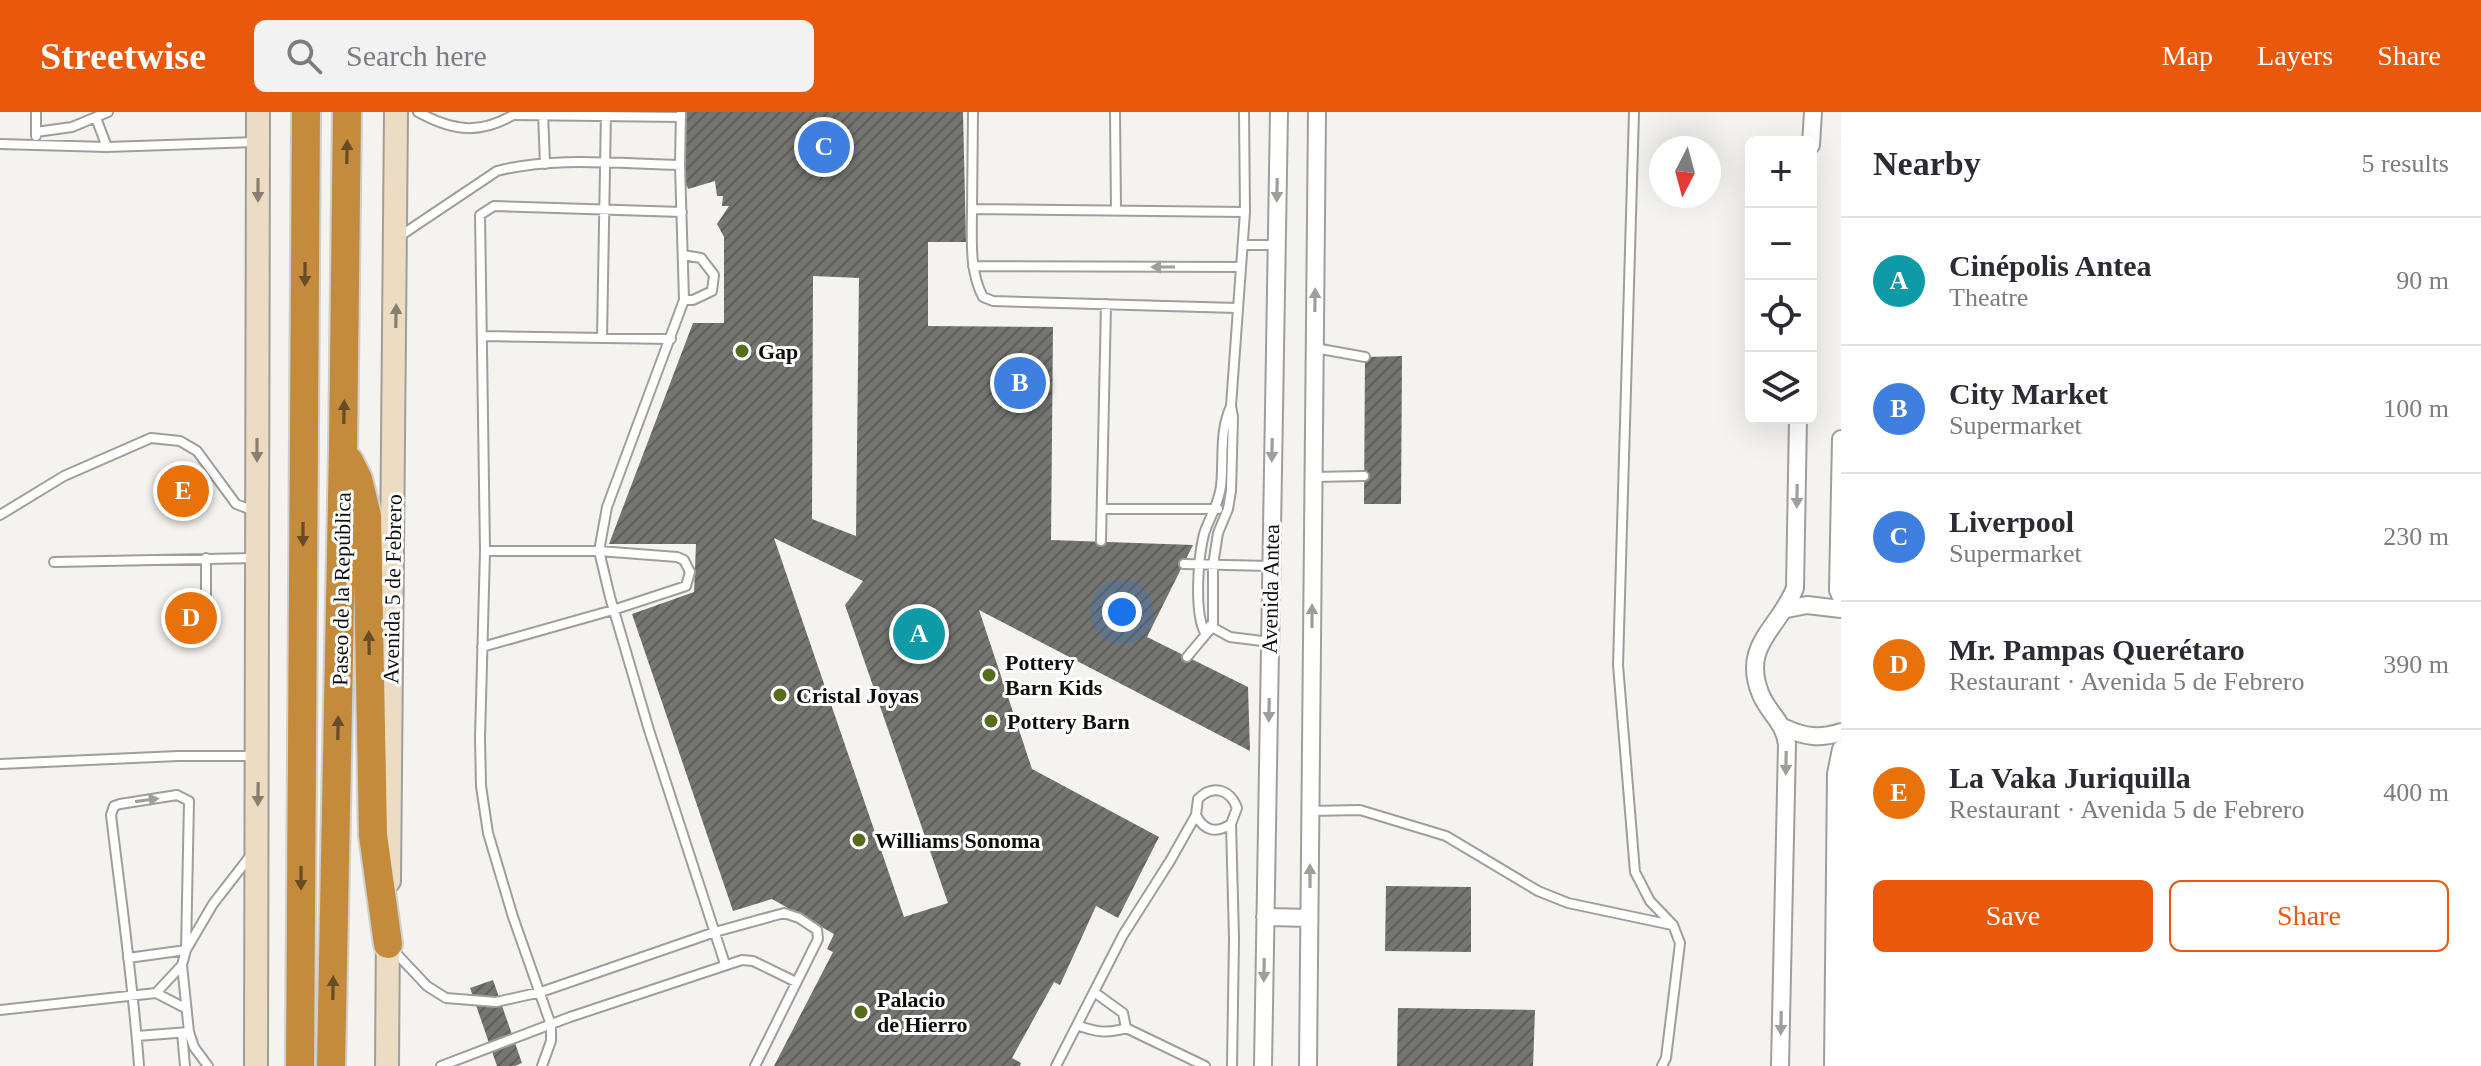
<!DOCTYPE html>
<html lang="en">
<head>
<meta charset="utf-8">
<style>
	body { margin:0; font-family:"Times New Roman",serif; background:#f2f2f3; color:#2b2b33 }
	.controls { position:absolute; right:24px; top:24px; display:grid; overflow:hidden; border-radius:12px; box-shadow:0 8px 32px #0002 }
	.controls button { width:72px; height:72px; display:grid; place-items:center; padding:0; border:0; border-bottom:2px solid #e1e1e2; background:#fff; color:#2b2b33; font:40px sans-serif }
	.compass { position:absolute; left:1649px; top:24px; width:72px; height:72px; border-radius:50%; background:#fff; box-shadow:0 8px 32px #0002; rotate:186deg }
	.you { position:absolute; left:1122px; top:500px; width:28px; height:28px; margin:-20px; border:6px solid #fff; border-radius:50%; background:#1a73e8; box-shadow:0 0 0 12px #1a73e833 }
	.badge { display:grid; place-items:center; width:52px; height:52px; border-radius:50%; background:#ea580c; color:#fff; font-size:26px; font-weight:700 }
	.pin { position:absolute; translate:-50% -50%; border:4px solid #fff; box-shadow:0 2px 8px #0006 }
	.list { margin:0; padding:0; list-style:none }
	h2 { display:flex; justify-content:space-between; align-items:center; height:104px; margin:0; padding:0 32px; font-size:34px }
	h2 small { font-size:26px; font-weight:400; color:#7c7c81 }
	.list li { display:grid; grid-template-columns:52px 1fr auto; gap:24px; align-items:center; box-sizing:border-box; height:128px; padding:0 32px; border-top:2px solid #e1e1e2 }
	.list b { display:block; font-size:30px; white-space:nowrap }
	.list p { margin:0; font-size:26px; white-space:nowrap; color:#7c7c81 }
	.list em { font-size:26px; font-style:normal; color:#7c7c81 }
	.actions { display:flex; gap:16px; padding:24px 32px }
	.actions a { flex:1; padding:18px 0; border:2px solid #ea580c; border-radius:12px; text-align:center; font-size:28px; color:#ea580c }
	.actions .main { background:#ea580c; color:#fff }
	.icon { flex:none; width:44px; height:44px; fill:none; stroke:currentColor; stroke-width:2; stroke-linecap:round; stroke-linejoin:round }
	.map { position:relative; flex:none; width:1841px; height:954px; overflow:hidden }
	header { display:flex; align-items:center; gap:48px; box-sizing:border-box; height:112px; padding:0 40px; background:#ea580c; color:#fff }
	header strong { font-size:38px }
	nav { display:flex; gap:44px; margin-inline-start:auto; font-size:28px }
	.search { width:560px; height:72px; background:#f2f2f3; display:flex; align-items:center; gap:20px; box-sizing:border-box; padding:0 28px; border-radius:12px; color:#7c7c81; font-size:30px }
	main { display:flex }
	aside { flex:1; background:#fff }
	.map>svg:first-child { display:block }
	.building { fill:url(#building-hatch); fill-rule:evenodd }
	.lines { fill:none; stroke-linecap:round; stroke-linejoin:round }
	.lane-casing { stroke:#9f9e9a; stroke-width:12 }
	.street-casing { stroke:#9f9e9a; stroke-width:20 }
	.secondary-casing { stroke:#9f9e9a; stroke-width:26 }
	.highway-casing { stroke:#cfcfce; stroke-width:32 }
	.lane { stroke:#fff; stroke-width:8 }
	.street { stroke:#fff; stroke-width:16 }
	.secondary { stroke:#eddcc4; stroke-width:22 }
	.highway { stroke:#c38b3b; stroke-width:28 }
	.oneway { fill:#684c23 }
	.oneway2 { fill:#887f71 }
	.oneway3 { fill:#9e9e9d }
	.poi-dot { fill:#566d1e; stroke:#fff; stroke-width:3 }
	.labels { text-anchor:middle; stroke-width:6; stroke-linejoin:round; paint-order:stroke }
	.poi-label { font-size:22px; font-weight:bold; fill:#0d0d0b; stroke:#fff; text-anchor:start }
	.street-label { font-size:22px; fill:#0d0d0b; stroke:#fff }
</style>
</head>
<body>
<header>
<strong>Streetwise</strong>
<div class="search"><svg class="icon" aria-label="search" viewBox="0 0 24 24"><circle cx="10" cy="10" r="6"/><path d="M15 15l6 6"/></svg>Search here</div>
<nav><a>Map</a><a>Layers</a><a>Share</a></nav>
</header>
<main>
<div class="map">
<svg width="1841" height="954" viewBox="0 0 1841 954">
	<defs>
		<pattern id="building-hatch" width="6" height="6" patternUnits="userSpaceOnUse" patternTransform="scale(2)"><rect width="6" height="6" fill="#757571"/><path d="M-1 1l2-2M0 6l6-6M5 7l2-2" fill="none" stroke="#5e5e5b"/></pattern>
	</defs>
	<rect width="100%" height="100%" fill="#f4f3f0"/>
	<path class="building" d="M686,0h277l3,130h-38v84l125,1 -2,213 142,5 -46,92 101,50 2,64 -271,-141 53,159 127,68 -41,81 -22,-12 -36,79 -6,-3 -42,76 9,5 -1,3h-246l59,-114 -6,-3 7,-15 -62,-35 -39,12 -101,-297 62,-22 2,-48h-87l84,-221h31v-86l-7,-13 12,-18h-7l1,-10h-6l-2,-15 -27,8 -1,-3h-5zM813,164l46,2 -3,258 -44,-17zM774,426l89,43 -18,24 103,298 -44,14z
		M1402,244l-1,148h-37l1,-147z
		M1386,774l85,1v65l-86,-1z
		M493,868l29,83 -7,3h-18l-27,-78z
		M1398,896l137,2 -2,56h-136z"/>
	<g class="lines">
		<g class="lane-casing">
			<path id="lane" d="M418,0c36,20 64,23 100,0
				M681,0l-1,53 4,135 -77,207 -8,44 11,46 39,133 76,234
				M973,0l-1,97 273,3 -1,-100
				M1115,0l1,99
				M1634,0l-16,553 17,207 15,29 23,24 7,18 -14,115 -4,8
				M543,1l2,51
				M515,3l166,2
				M96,6l11,29
				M36,20l36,-5 36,-15
				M36,24v-24
				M0,32l107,3 151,-5
				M972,97c0,29 -3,62 11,88l10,4 244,7
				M397,126l100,-67c58,-15 123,-7 183,-6
				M1243,133h34
				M683,143l18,3 13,17 -2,16 -19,9h-9
				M973,154l268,1
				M483,224l188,3
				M602,226l4,-226
				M1315,236l50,9
				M1313,365l51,-1
				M1102,397h116
				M0,403l64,-39 87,-38 29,3 17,10 39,53 21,8
				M1101,429l5,-237
				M54,450l202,-4
				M1184,452l86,2
				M206,506v-60
				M1210,514l20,11 40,5
				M1205,521c-11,-21 -7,-75 -1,-99 5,-16 15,-30 17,-48 3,-27 -2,-54 10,-80
				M482,535l131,-37 73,-24 4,-14 -6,-12 -7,-3 -78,-6h-114
				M1187,545l26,-31v-61l5,-32 10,-24 3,-18 2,-74 -2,-11 14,-194
				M0,652l178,-8h76
				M1310,699l50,-1 86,26 92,55 30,12 104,22
				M1231,712c-15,10 -27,7 -35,-9l2,-16c14,-15 32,-10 39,9l-6,16 3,114 -2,128
				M394,839l33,35 19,12 50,4 45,-10 174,-60 69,-19 15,5 18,12 1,9 -63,127
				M128,846l58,-8 3,-149 -12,-6 -57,9 -6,2 -3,9c10,84 22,167 28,251
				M1094,880l29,21 3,15
				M156,881l26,-28
				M0,898l156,-17 29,15
				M1077,913c18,7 30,9 49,3l79,38
				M182,921l3,33
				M137,924l52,-4
				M208,954l-14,-19 -5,-15 -7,-67 4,-15 27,-46 38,-49
				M441,954l129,-49 172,-57 11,1 43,21
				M542,954l9,-25v-16l-38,-108 -25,-84 -7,-47 -1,-48 5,-187 -5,-336 14,-9 188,6
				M1056,954l67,-131 47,-74 26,-46"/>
		</g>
		<g class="street-casing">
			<path id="street" d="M1811,33l2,-33
				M1841,327l-3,151 3,7
				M1787,497l20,-4 34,4
				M1785,616c20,9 35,11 56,4
				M1265,805l44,1
				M1263,954l16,-954
				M1308,954l9,-954
				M1780,954l7,-322c-3,-22 -17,-29 -26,-49 -21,-50 18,-66 34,-107l3,-170
				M1833,954l3,-292 5,-25"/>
		</g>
		<g class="secondary-casing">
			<path id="secondary" d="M389,769l7,-769
				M256,954l2,-954
				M387,954l1,-139"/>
		</g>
		<g class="highway-casing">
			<path id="highway" d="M349,349l9,18 9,37 6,319 15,109
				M300,954l6,-954
				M331,954l12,-617 4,-337"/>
		</g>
		<use href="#lane" class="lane"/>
		<use href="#street" class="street"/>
		<use href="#secondary" class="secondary"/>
		<use href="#highway" class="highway"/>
	</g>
	<defs><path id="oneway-solid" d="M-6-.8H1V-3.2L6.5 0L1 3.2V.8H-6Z" transform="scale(2)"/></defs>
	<g class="oneway">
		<use href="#oneway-solid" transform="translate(347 40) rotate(-89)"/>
		<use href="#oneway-solid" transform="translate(305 162) rotate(90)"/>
		<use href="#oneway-solid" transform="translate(344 300) rotate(-89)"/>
		<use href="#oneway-solid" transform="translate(303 422) rotate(90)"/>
		<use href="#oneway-solid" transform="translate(369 531) rotate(-91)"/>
		<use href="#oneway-solid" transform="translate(338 616) rotate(-89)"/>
		<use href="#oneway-solid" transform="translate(301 766) rotate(90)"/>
		<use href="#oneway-solid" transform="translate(333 876) rotate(-89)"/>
	</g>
	<g class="oneway2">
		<use href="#oneway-solid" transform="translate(258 78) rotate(90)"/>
		<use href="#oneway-solid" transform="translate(396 204) rotate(-89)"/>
		<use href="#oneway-solid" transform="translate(257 338) rotate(90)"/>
		<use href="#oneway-solid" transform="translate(258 682) rotate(91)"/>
	</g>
	<g class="oneway3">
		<use href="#oneway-solid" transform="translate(1277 78) rotate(91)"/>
		<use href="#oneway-solid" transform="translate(1163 155) rotate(-180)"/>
		<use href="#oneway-solid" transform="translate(1315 188) rotate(-89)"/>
		<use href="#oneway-solid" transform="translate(1272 338) rotate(91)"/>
		<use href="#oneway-solid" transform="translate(1797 384) rotate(91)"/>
		<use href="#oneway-solid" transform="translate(1312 504) rotate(-90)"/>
		<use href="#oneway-solid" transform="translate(1269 598) rotate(91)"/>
		<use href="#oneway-solid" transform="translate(1786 651) rotate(91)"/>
		<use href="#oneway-solid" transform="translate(147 688) rotate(-8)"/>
		<use href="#oneway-solid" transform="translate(1310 764) rotate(-90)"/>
		<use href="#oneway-solid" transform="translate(1264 858) rotate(91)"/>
		<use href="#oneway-solid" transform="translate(1781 911) rotate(91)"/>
	</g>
	<g class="poi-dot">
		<circle cx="742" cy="239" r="8"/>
		<circle cx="989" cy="563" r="8"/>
		<circle cx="780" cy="583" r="8"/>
		<circle cx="991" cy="609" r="8"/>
		<circle cx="859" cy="728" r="8"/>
		<circle cx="861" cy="900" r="8"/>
	</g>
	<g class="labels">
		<g class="poi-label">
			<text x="758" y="247">Gap</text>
			<text x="1005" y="558">Pottery<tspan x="1005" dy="25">Barn Kids</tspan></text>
			<text x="796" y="591">Cristal Joyas</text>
			<text x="1007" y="617">Pottery Barn</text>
			<text x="875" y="736">Williams Sonoma</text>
			<text x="877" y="895">Palacio<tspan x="877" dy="25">de Hierro</tspan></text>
		</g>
		<g class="street-label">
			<text transform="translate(341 477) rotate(-89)" y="8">Paseo de la República</text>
			<text transform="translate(392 477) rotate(-89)" y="8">Avenida 5 de Febrero</text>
			<text transform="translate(1270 477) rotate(-89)" y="8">Avenida Antea</text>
		</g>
	</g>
</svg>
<div class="controls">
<button>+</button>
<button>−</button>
<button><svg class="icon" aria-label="locate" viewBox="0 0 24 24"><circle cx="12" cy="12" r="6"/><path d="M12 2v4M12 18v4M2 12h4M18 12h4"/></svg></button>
<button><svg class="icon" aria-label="layers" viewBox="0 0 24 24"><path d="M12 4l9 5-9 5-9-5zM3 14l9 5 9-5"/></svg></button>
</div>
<svg class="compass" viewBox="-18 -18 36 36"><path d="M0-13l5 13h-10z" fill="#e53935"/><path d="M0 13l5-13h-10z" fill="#7c7c81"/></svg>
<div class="you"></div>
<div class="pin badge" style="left:919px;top:522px;background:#0f9aa8">A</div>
<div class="pin badge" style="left:1020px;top:271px;background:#3f7fe0">B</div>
<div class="pin badge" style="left:824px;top:35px;background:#3f7fe0">C</div>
<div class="pin badge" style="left:191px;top:506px;background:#e8710a">D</div>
<div class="pin badge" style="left:183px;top:379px;background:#e8710a">E</div>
</div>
<aside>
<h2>Nearby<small>5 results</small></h2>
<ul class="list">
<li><span class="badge" style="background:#0f9aa8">A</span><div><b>Cinépolis Antea</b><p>Theatre</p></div><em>90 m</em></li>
<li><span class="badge" style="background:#3f7fe0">B</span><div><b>City Market</b><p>Supermarket</p></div><em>100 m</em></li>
<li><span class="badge" style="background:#3f7fe0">C</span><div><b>Liverpool</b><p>Supermarket</p></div><em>230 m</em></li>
<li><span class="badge" style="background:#e8710a">D</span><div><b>Mr. Pampas Querétaro</b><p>Restaurant · Avenida 5 de Febrero</p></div><em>390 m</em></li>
<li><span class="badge" style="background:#e8710a">E</span><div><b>La Vaka Juriquilla</b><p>Restaurant · Avenida 5 de Febrero</p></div><em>400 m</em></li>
</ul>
<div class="actions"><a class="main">Save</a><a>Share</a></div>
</aside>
</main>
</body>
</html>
